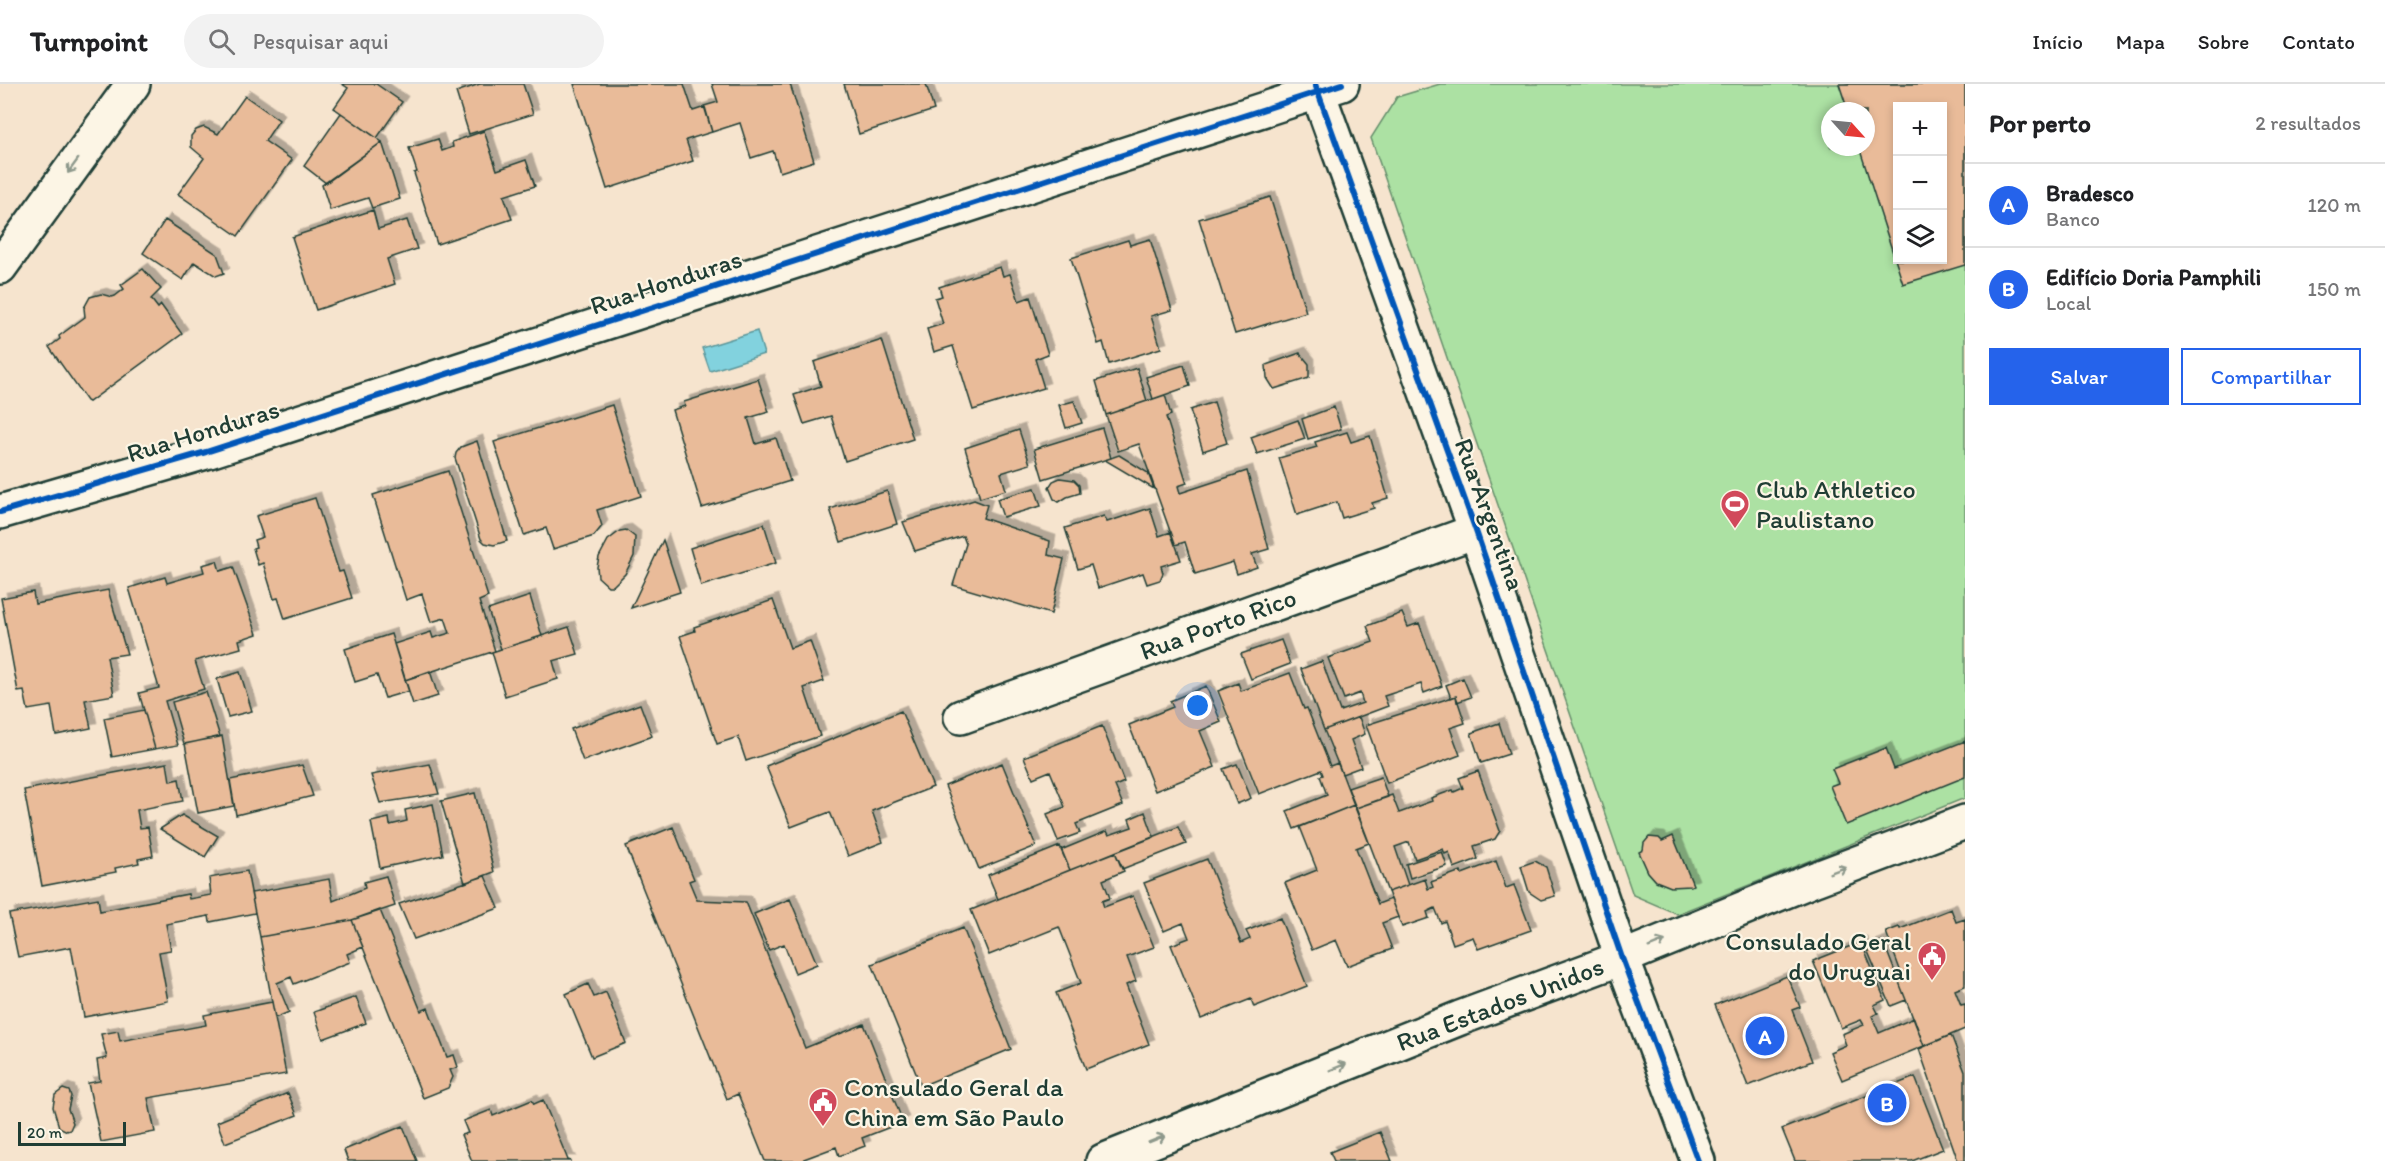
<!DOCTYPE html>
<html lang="pt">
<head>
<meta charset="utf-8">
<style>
	body { margin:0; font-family:Itim,sans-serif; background:#f2f2f2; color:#202124 }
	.controls { position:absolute; right:18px; top:18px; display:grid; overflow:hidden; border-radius:0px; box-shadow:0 3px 9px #0003 }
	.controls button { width:54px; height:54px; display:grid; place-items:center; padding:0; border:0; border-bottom:2px solid #e0e0e0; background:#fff; color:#202124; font:30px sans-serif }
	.compass { position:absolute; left:1821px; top:18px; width:54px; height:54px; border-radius:50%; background:#fff; box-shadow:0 3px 9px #0003; rotate:117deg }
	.scale { position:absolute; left:18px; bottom:15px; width:108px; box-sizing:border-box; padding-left:6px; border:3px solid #1f3d34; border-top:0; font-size:16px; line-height:21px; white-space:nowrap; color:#1f3d34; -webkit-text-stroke:4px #fcf5e5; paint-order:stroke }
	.you { position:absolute; left:1198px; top:622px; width:21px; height:21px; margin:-15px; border:4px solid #fff; border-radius:50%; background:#1a73e8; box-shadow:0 0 0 9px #1a73e833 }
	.badge { display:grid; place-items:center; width:39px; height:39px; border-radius:50%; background:#2563eb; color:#fff; font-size:20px; font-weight:700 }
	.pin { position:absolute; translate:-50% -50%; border:3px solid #fff; box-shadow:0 2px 6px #0006 }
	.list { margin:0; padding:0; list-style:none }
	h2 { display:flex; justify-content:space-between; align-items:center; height:78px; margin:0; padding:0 24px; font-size:26px }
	h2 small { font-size:20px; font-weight:400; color:#757577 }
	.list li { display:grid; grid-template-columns:39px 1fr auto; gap:18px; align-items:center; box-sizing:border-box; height:84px; padding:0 24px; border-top:2px solid #e0e0e0 }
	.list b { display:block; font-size:22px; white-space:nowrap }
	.list p { margin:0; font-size:20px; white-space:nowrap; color:#757577 }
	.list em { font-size:20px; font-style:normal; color:#757577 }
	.actions { display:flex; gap:12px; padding:18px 24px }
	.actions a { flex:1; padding:14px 0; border:2px solid #2563eb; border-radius:0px; text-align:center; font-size:21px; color:#2563eb }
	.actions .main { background:#2563eb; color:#fff }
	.icon { flex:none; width:33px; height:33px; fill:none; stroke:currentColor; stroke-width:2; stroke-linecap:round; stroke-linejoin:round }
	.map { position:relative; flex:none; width:1965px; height:1077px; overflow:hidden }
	header { display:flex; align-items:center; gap:36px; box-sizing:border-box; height:84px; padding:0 30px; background:#fff; border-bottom:2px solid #e0e0e0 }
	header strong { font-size:28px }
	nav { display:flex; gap:33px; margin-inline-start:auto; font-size:21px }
	.search { width:420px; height:54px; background:#f2f2f2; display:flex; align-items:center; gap:15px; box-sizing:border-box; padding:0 21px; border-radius:33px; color:#757577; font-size:22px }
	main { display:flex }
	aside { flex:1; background:#fff }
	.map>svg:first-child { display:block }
	.green { fill:#ace1a3; stroke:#668f6c; stroke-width:1.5; fill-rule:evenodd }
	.water { fill:#82d2de; stroke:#5a969a; stroke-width:1.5 }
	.building { fill:#e9bb99; stroke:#1f3d34; stroke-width:1.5; fill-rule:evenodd; filter:url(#shadow) }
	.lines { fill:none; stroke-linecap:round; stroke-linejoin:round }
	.minor-casing { stroke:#1f3d34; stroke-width:38 }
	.major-casing { stroke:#1f3d34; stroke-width:38 }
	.minor { stroke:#fcf5e5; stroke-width:33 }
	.major { stroke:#fcf5e5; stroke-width:33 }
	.cycleway-casing { stroke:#fcf5e5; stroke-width:10 }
	.cycleway { stroke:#0057b8; stroke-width:6 }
	.oneway { stroke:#8e998c }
	.labels { text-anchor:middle; stroke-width:4.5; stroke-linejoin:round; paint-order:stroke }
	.street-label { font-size:26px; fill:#1f3d34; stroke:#fcf5e5 }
	.poi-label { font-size:26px; fill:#1f3d34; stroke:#fcf5e5; text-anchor:start }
</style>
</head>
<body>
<header>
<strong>Turnpoint</strong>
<div class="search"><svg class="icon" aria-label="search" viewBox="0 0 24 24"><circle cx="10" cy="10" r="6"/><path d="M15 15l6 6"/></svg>Pesquisar aqui</div>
<nav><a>Início</a><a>Mapa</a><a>Sobre</a><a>Contato</a></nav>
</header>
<main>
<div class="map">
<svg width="1965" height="1077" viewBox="0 0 1965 1077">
	<defs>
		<filter id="shadow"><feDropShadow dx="5.5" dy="-5.5" stdDeviation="0" flood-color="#0004"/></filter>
	</defs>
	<rect width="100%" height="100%" fill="#f6e4ce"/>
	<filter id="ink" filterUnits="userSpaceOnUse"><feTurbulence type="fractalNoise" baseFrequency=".0167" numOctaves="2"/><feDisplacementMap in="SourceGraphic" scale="12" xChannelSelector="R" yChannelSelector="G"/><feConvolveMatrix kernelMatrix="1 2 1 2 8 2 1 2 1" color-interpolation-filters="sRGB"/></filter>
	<g filter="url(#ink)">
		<path class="green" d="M1440,0h525v714l-288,116 -44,-19 -262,-757 26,-41zM1898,22h44v154h-44zM1830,27h36v36h-36z"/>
		<path class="water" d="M757,247l7,23 -54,17 -8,-23z"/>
		<path class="building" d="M342,0h34l26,18 -25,36 -43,-30 14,-20z
			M480,0h43l10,30 -64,20 -13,-42z
			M574,0h110l9,27 12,-4 7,25 -26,8 7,21 -86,28z
			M712,0h78l24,77 -34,11 -7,-21 -22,7 -11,-35 -28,9 -8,-26 14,-4z
			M844,0h82l8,26 -75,24z
			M1839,0h126v181l-62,19 -44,-137h7v-36h-18zM1898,22h44v154h-44z
			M245,12l34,24 -14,21 27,19 -54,76 -60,-42 26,-36 -13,-11v-11l5,-6 8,-3 14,7z
			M341,29l41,29 -56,41 -22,-17z
			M484,47l13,39 29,-10 9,26 -31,10 8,23 -75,25 -23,-71 3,-1 -8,-24 29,-9 4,12 11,-4 -1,-5z
			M382,58l18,57 -28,9 -4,-10 -38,12 -8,-25z
			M1270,113l36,115 -71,22 -36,-115z
			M373,126l5,19 29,-9 10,29 -30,10 8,25 -79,26 -24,-73z
			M165,136l52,34 7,19 -8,3 -22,-14 -11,18 -40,-27z
			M1150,155l22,71 -21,6 10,32 -52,16 -6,-22 -5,2 -27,-86 57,-18 2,5z
			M1000,183l3,9 7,-2 9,27 11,-4 18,57 -13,5 9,29 -71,22 -20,-64 -19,6 -7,-23 16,-5 -8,-26 7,-2 -3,-9z
			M143,185l18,20 -10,10 7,9 3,-3 21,29 -93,68 -2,-1 -38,-54 11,-8 -1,-3 26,-19 -1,-9 6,-11 11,-3 11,3 3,-1 9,-7 -3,-4z
			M882,256l31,99 -68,22 -14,-45 -27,8 -10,-29 27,-9 -7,-24z
			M1300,269l9,11v14l-35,11 -7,-11 -1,-13z
			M1184,281l6,21 -37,13 -7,-22z
			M1137,284l10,33 -41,14 -10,-34z
			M758,295l11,33 -21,6 8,26 20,-6 14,43 -88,27 -30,-98 13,-4 -1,-4z
			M1165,311l6,20 -5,2 21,66 -9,3 2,7 67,-22 22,78 -17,5 5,13 -20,7 -4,-12 -38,12 -10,-32 -10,3 -36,-101 -21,7 -12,-36z
			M1074,317l8,22 -16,5 -7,-23z
			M1214,318l13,41 -24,8 -13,-41z
			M612,321l29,91 -44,14 5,16 -8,10 -41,13 -7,-21 -22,7 -30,-93z
			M1334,323l7,22 -33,10 -6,-20z
			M1298,336l7,19 -48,15 -6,-17z
			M1102,344l9,30 -68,21 -9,-30z
			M1019,346l11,34 -29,9 5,17 -26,8 -15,-50z
			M1347,348l4,10 19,-6 18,62 -16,5 2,5 -32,10 -5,-16 -40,13 -18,-57 38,-11 -2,-5z
			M477,357l30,100 -13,4 -9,-2 -4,-4 -26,-81 1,-5 5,-6z
			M1119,371l29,18 6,16 -49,-29z
			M448,387l40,126 -9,4 16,50 -90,29 -11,-36 37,-12 2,6 17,-5 -5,-15 -14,4 -9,-28 -16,6 -33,-105z
			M1060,394l14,2 5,5 1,8 -13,4 -8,5 -5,-3 -5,-12 4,-6z
			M1035,404l6,18 -38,11 -6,-18z
			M887,407l10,33 -56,18 -11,-33z
			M315,414l24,74 4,-1 9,27 -67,21 -7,-21 -4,1 -11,-36 -5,2 -5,-17 3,-1 -2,-7 9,-3 -7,-21z
			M974,416l13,5 -4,13 67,23 -2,14 16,4 -13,55 -98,-29 13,-41 -3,-8 -48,15 -12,-29z
			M1150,424l9,28 12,-4 10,28 -20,6 2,7 -3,7 -13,4 -4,-11 -45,15 -7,-23 -13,4 -13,-41 39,-12 3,6z
			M764,440l12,39 -75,23 -11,-38z
			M626,446l9,7 -1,19 -9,18 -12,12h-5l-10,-9 -1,-10 2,-10 9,-17 12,-9z
			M663,456l17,52 -49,16z
			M217,477l3,10 13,-4 24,67 -18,6 2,8 -46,13 9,28 -39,12 13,44 -23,4 -16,-56 20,-5 -30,-100 36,-11 2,6 37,-11 -2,-7z
			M108,506l19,64 -20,3 7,38 -29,5 6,28 -35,7 -5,-29 -23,4 -4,-19 -6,1 -17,-94 32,-6 2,12z
			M530,512l12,40 -41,13 -13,-39z
			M773,516l17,48 20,-7 14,40 -20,7 16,48 -74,25 -8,-24 -21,7 -37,-108 15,-5 -1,-4z
			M1402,529l6,14 11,-4 23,63 -18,7 -3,-9 -37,12 4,10 -64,24 -23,-61 21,-8 18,50 23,-8 -3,-10 -16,6 -16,-41 45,-16 -6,-16z
			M569,543l9,27 -25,7 5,18 -53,17 -13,-44z
			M391,550l18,57 -24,7 -8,-23 -22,7 -10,-33z
			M1281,556l9,24 -39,15 -10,-25z
			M430,587l8,25 -25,8 -8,-24z
			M240,588l12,39 -24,6 -11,-38z
			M1290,589l14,36 3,-1 23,58 8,-3 16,42 -60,24 -7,-18 40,-16 -7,-19 3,-1 -2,-5 -62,24 -41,-103 20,-8 3,8z
			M1463,594l8,19 -14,5 -1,-6 -5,2 -5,-13z
			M1206,602l15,36 -21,9 15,36 -60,24 -26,-66 44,-18 -3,-6z
			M206,608l14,45 -36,7 -12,-42z
			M1456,612l9,27 -15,5 10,27 -73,28 -21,-58z
			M640,620l12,32 -69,25 -12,-32z
			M144,626l11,39 -43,8 -8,-39z
			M901,627l32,76 -61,24 11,31 -35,14 -18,-44 -39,15 -25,-61z
			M1359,633l6,17 -14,6 10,27 -19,7 -18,-44z
			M1499,639l10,31 -28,9 -10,-30z
			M1102,642l22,56 -9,4 8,19 -47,19 4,9 -22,8 -11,-27 18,-7 -15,-36 -17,7 -9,-21z
			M222,652l12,70 -36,7 -13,-69z
			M1965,657v36l-119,48 -16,-39 8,-3 -6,-14 54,-21 8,21z
			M167,679l3,18 9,-2 4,22 -46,9 3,18 8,-1 5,29 -15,3 1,4 -24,5 1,4 -74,14 -18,-96z
			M1002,679l34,83 -57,23 -34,-83z
			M430,680l9,30 -59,9 -9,-28z
			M1237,680l14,34 -14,6 -14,-35z
			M302,681l11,31 -77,19 -6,-35z
			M1478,687l22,60 -5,8 -21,7 4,13 -24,9 -5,-16 -4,2 -2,-5 -28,10 -6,-17 -14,5 13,38 -20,7 -32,-84 36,-13 7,18 33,-12 -1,-3 22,-8 1,2 9,-4 -4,-10z
			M1381,693l7,20 -32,11 -8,-20z
			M475,709l19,79 -29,11 -24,-82z
			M433,720l10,51 -63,13 -9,-46 18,-4 1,7 17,-4 -2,-11z
			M1354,721l15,38 -13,5 22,56 13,-5 7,18 -16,6 10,26 -45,17 -11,-26 -24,10 -27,-67 32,-13 -17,-43z
			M1145,728l9,25 -84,33 -9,-20 46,-19 2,4 23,-8 -3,-8z
			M182,731l36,21 -13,21 -45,-28z
			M673,743l21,52 -5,2 8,19 49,2 59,146 59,-24 39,98 -41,16 3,8 -26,10 -3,-9 -32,12 1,2h-40l-27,-67 -11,5 -101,-253z
			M1178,743l8,17 -64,25 -7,-17z
			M1673,752l20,49 -2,1 -20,1 -15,-6 -8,-9 -9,-20 4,-2 1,-7 5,-6 10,1 3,3z
			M1060,762l10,24 -72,29 -10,-24z
			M1115,768l9,19 -21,9 7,18 -8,3 2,6 29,-11 21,51 -27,10 9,24 -10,4 23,59 -63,25 -30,-76 25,-10 -22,-56 -70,28 -18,-45z
			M1442,768l5,14 -37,12 -4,-14z
			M1207,775l34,84 9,-4 -4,-8 34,-13 27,68 -53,21 -3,-8 -50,20 -30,-74 18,-7 -6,-15 -19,8 -20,-48z
			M1496,777l10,27 8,-3 17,45 -53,19 -5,-12 -20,7 -8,-23 -4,2 -6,-15 -8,4 2,6 -27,9 -14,-35 37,-13 3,10 5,-2 -2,-5 30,-11 1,3z
			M1535,777l11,6 9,29 -14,4 -12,-8 -8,-26z
			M247,787l8,42 -45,9 -1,-6 -43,8 5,26 -12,2 9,49 -84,16 -13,-70 -53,10 -9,-43 89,-16 2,13 88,-17 1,5 22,-4 -2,-17z
			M386,792l9,30 -43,14 -92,17 -9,-44 78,-14 4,22 32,-13 -1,-6z
			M485,792l14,32 -85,31 -15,-35z
			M790,815l27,65 -22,9 -11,-29 -15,6 -15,-36z
			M1951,825l5,13 9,-3v67l-10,4 6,15 4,-1v25l-41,17 -27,-69 5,-2 -16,-43 13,-5 1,2z
			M380,826l41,101 7,-3 19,49 7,-2 4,12 -8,3 3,7 -5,11 -25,10 -71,-178z
			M352,836l11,27 -16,7 3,8 -56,22 -3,-7 -14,6 12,29 -14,6 -15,-81z
			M963,844l48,121 -90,37 -49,-122z
			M1883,857l23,59 -15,6 -25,-59z
			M1861,858l24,58 -11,5 4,8 -6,3 7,17 35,-15 10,28 -82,34 -12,-28 16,-7 -4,-11 22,-9 -3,-5 -20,8 -28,-67z
			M1787,892l13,31 -8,3 20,51 -64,25 -33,-81z
			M588,900l6,13 12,-5 20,51 -34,14 -26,-63z
			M356,913l10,26 -43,16 -9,-27z
			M272,918l14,72 -138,24 7,34 -54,10 -13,-59 12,-2 -3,-21 10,-2 -6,-24 17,-3 2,10 86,-16 -2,-10z
			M1951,951l14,37v89h-7l-39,-112z
			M1915,993l28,72 -31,12h-117l-13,-32z
			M63,1005l6,2 2,5 -3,13 5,14 -3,7 -3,1 -8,-4 -6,-20 2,-12z
			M288,1009l9,22 -72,28 -8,-21z
			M532,1016l2,4 9,-4 25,60 3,1h-99l-11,-26 7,-2 -5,-12 28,-11 2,6z
			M403,1042l14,35h-69l-4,-11z
			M1380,1048l12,29h-58l-4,-9z"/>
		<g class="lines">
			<g class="minor-casing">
				<path id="minor" d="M1315,0l161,447 146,427 76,203
					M0,183l133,-183
					M0,428l206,-60 1136,-368
					M961,633l515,-186"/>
			</g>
			<g class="major-casing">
				<path id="major" d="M1103,1077l357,-143 162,-60 193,-79 150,-57"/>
			</g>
			<use href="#minor" class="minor"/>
			<use href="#major" class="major"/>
			<g class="cycleway-casing">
				<path id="cycleway" d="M1315,0l161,447 146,427 76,203
					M0,428l206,-60 1136,-368"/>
			</g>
			<use href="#cycleway" class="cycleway"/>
		</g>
		<defs><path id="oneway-shaft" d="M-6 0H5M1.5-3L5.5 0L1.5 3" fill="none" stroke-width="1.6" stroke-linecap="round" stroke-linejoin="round" transform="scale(1.5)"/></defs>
		<g class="oneway">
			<use href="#oneway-shaft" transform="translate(73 82) rotate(126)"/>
			<use href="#oneway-shaft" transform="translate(1838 786) rotate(-21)"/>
			<use href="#oneway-shaft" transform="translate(1657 860) rotate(-22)"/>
			<use href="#oneway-shaft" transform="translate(1338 983) rotate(-22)"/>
			<use href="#oneway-shaft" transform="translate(1157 1055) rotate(-22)"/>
		</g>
	</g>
	<defs>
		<g id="stadium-pin" transform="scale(1.5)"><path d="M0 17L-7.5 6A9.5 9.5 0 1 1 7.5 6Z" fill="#d1495b" stroke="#fcf5e5"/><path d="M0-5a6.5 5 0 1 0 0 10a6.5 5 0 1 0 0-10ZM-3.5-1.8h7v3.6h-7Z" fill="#fff"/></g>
		<g id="civic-pin" transform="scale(1.5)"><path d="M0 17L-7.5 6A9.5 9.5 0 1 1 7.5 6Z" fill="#d1495b" stroke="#fcf5e5"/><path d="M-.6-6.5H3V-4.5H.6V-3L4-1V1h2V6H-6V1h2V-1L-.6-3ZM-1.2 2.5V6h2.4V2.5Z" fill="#fff"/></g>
	</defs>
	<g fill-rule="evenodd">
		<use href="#stadium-pin" x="1735" y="420"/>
		<use href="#civic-pin" x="1932" y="872"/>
		<use href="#civic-pin" x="823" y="1018"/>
	</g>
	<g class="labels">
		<g class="street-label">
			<text transform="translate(666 198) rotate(-18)" y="9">Rua Honduras</text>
			<text transform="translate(203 347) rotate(-17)" y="9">Rua Honduras</text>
			<text transform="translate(1490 430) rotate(70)" y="9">Rua Argentina</text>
			<text transform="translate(1218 540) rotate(-20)" y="9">Rua Porto Rico</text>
			<text transform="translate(1500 920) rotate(-21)" y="9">Rua Estados Unidos</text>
		</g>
		<g class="poi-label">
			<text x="1756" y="414">Club Athletico<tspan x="1756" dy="30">Paulistano</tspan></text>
			<text x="1911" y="866" text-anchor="end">Consulado Geral<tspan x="1911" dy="30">do Uruguai</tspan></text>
			<text x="844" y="1012">Consulado Geral da<tspan x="844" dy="30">China em São Paulo</tspan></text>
		</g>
	</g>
</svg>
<div class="controls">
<button>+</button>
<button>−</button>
<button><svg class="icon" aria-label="layers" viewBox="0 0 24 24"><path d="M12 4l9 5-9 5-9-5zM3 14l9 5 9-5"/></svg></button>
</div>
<svg class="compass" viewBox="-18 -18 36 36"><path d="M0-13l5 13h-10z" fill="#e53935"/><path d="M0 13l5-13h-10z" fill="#757577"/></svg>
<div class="scale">20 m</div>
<div class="you"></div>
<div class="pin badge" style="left:1765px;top:952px">A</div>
<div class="pin badge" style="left:1887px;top:1019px">B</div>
</div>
<aside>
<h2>Por perto<small>2 resultados</small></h2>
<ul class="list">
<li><span class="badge">A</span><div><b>Bradesco</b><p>Banco</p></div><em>120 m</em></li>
<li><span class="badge">B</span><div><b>Edifício Doria Pamphili</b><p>Local</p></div><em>150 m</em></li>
</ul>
<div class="actions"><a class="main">Salvar</a><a>Compartilhar</a></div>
</aside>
</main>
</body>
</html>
